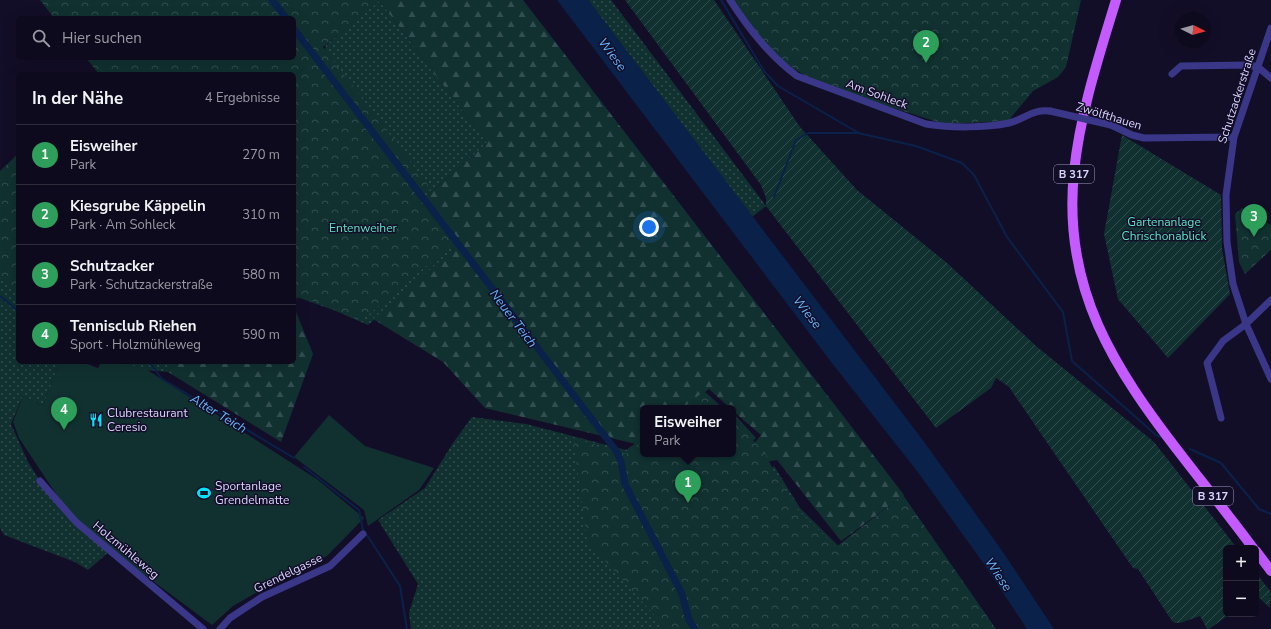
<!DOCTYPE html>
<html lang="de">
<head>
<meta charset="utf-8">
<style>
	body { margin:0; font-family:"Nunito Sans",sans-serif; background:#1c182a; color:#f1f3f6 }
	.controls { position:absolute; right:12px; bottom:12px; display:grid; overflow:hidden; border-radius:6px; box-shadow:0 4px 16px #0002 }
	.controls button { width:36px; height:36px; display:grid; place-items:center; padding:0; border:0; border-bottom:1px solid #2e2b3b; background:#0e0a1d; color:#f1f3f6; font:20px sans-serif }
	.compass { position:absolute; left:1175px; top:12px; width:36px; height:36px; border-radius:50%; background:#0e0a1d; box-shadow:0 4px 16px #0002; rotate:95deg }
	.you { position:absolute; left:649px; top:227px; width:14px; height:14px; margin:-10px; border:3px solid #fff; border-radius:50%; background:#1a73e8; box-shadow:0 0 0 6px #1a73e833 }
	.badge { display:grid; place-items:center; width:26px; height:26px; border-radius:50%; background:#8c9099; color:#fff; font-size:13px; font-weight:700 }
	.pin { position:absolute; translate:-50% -33px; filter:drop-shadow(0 1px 2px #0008) }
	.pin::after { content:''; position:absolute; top:21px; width:14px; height:12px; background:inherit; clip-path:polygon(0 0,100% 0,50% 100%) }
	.popup { position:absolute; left:640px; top:405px; width:96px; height:52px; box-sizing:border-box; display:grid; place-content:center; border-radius:6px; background:#0e0a1d; filter:drop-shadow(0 1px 3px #0005); font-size:13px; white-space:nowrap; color:#9b9aa4 }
	.popup b { font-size:15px; color:#f1f3f6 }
	.popup::after { content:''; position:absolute; left:50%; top:100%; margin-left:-8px; border:8px solid transparent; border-top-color:#0e0a1d }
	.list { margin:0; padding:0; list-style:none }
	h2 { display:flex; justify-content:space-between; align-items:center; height:52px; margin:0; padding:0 16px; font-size:17px }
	h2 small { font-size:13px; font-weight:400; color:#9b9aa4 }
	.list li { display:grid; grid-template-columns:26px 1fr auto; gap:12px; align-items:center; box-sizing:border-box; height:60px; padding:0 16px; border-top:1px solid #2e2b3b }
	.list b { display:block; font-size:15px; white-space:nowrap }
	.list p { margin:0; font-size:13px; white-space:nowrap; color:#9b9aa4 }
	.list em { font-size:13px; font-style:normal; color:#9b9aa4 }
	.icon { flex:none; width:22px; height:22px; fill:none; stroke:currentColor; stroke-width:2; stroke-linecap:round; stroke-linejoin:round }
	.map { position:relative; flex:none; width:1271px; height:629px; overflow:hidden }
	.search { position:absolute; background:#0e0a1d; box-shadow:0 4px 16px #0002; left:16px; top:16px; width:280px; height:44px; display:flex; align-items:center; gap:10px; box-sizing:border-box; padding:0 14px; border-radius:6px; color:#9b9aa4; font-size:15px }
	.panel { position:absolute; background:#0e0a1d; box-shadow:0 4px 16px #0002; left:16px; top:72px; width:280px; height:292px; border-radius:6px }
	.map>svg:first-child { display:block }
	.grass { fill:url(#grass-dots) }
	.forest { fill:url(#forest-firs) }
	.park { fill:url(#park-crowns) }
	.garden { fill:url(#garden-furrows) }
	.pitch { fill:#113131 }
	.water { fill:#0a214a }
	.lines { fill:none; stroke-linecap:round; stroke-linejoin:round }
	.stream { stroke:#0a214a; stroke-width:2 }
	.canal { stroke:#0a214a; stroke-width:7 }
	.street { stroke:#3b3788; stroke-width:7 }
	.primary { stroke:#c35bff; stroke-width:10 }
	.street-bridge { stroke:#3b3788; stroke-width:7 }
	.labels { text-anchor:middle; stroke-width:3; stroke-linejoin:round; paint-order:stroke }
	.shield { fill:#130e27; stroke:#9e99be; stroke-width:1 }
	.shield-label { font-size:11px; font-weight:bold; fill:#dad4ff }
	.street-label { font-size:12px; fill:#dad4ff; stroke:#130e27 }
	.park-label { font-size:12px; fill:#5ae5c4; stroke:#130e27 }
	.poi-label { font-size:12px; fill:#dad4ff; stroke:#130e27; text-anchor:start }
	.water-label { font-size:13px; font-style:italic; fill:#62b5ff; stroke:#130e27 }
</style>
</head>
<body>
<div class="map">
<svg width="1271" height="629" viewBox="0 0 1271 629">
	<defs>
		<pattern id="grass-dots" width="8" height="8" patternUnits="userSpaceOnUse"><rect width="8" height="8" fill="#113131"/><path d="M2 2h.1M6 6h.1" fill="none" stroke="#334e50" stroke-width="1.8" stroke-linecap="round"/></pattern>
		<pattern id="forest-firs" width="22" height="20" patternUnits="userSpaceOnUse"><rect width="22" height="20" fill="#113131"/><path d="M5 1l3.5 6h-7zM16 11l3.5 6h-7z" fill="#334e50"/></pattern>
		<pattern id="park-crowns" width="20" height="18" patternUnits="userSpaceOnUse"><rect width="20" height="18" fill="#113131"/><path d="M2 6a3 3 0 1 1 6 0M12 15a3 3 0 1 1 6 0" fill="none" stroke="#334e50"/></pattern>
		<pattern id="garden-furrows" width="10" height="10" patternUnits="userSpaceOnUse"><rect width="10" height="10" fill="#113131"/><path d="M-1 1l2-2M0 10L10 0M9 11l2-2" fill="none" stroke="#334e50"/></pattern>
	</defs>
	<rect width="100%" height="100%" fill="#130e27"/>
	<path class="grass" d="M379,0l108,143 -67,59 34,47 -86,76 -32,-14 -39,-14 -3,10v-123l32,-139z
		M588,0h23l155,206 -14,11z
		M18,158v204h42l-17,44 -20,-10 -12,28 17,38 12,19 71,69 -23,20 -13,-8 -71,-27 -4,-7v-354z
		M115,362h57l-4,10 -23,-2z
		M733,413l23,25 -19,16 25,21 12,-9 26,42 70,69 -12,52h-447l-2,-16 9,-29 -40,-64 47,-32 28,-45 19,-26 54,7 100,26 17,-12v16h90z"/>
	<path class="forest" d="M379,0h144l381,495 -63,46 -64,-81 -12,2 -14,-15 10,-12 -28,-24v-3h-3l-21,-19 -25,19h-41v31l-7,5 -151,-36 -42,-46 -70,-43 81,-70 -34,-47 67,-59z
		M294,307l19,47 -32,88 -113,-70 4,-10h122z"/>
	<path class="park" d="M40,0h341l-58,47 108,142 -8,6 34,45 -96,81 -40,-17 -27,-9v-221h-195l-13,-16h208v-40h-240z
		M733,0h348l-15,67 -8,10 -25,14 -25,30 -64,3 -88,-28 -47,-18 -29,-18 -17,-18z
		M18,154v139l-18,-14v-108z
		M1242,208l29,17v25l-26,24 -6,-12 -4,-48z
		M704,391l19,17h-40z
		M733,417l33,38 9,19 24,37 37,36 67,-52 93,134h-329l-80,-88 -14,-103 53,16 17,-13v13h90z"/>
	<path class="garden" d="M625,0h89l86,127 57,63 90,73 89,83 118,96 83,106h-11v66h4l-21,15h-2l-7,-13 -20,7h-5l-3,-2 -34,-52 -5,-1 -124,-181 -13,-9 -5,10 -55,40 -170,-222v-8l-5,-13z
		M1122,135l99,60 1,54 8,45 -62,64 -50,-59 -14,-65z
		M1256,573l15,19 -1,16 -14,-13z"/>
	<path class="pitch" d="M60,362h22l16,6 3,-6h18l27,7 172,111 46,38 -37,38 -47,23 -47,27 -21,19 -101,-75 -47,-44 -45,-68 -6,-16 10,-26 20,10z
		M329,415l36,31 69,22 -15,22 -51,36 -4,-16 -70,-53z"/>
	<path class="water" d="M557,0h31l337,443 80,112 49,74h-27l-43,-65 -67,-93 -82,-104z"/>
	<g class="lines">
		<path class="stream" d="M721,0l43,71 14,15 79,46
			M774,197l22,-57 12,-7h50l58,13 46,17 12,12 33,62 56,75 9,49 84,74 5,2
			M0,296l18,15
			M149,362l13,17 132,79
			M1190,449l31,14 38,46 12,5
			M304,467l55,43 4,20
			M367,535l33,51 7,43"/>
		<path class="canal" d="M272,0l14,18
			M294,29l323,423 4,10 4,22 57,110 7,26 6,9"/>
		<path class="street" d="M730,0c19,29 39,55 67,76l129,48c25,4 59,4 83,-1 17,-4 22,-14 41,-12
			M1271,28l-37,109 -8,58 1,47 6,42 13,40 25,55
			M1172,74l9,-8 67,-1 10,2 13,11
			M1111,125l21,10 12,3 90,-1
			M1221,418l-14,-55 16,-22 23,-17 25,-24
			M40,481l36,41 127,107
			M220,629l10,-11 32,-21 68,-31 33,-32"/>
		<path class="primary" d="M1116,0c-17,56 -36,113 -42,172 -12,117 40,196 108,284 24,31 48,61 71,92
			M1256,551l15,20"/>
		<path class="street-bridge" d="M1050,111l61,14"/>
	</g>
	<defs>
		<g id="restaurant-bare" transform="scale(1.08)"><path d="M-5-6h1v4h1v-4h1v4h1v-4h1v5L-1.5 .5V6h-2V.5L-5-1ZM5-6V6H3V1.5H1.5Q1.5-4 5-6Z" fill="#00e3ff" stroke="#130e27" stroke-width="2.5" paint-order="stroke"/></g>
		<g id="stadium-bare" transform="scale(1.08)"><path d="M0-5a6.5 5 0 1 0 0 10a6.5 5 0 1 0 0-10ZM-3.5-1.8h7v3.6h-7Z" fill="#00e3ff" stroke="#130e27" stroke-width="2.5" paint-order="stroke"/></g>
	</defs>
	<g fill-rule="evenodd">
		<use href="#restaurant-bare" x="96" y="420"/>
		<use href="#stadium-bare" x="204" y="493"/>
	</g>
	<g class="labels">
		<g class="shield">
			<rect x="1054" y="165" width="40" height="18" rx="3"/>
			<rect x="1193" y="487" width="40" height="18" rx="3"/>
		</g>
		<g class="shield-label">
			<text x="1074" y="178">B 317</text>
			<text x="1213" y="500">B 317</text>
		</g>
		<g class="street-label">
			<text transform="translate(877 94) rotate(20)" y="4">Am Sohleck</text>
			<text transform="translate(1237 96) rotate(-72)" y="4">Schutzackerstraße</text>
			<text transform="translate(1109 116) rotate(17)" y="4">Zwölfthauen</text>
			<text transform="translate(126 550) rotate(40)" y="4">Holzmühleweg</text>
			<text transform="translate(288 573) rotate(-26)" y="4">Grendelgasse</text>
		</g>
		<g class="park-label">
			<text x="1164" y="226">Gartenanlage<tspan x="1164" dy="14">Chrischonablick</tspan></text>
			<text x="363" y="232">Entenweiher</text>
		</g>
		<g class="poi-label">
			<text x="107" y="417">Clubrestaurant<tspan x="107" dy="14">Ceresio</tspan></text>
			<text x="215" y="490">Sportanlage<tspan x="215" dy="14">Grendelmatte</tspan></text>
		</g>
		<g class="water-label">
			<text transform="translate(613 54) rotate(53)" y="5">Wiese</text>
			<text transform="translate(808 312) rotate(52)" y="5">Wiese</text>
			<text transform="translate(514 318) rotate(53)" y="5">Neuer Teich</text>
			<text transform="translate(219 413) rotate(31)" y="5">Alter Teich</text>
			<text transform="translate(999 574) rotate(56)" y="5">Wiese</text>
		</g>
	</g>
</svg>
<div class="controls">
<button>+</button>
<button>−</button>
</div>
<svg class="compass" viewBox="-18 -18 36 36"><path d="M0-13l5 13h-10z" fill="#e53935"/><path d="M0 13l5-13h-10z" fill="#9b9aa4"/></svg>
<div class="you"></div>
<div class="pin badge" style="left:688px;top:503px;background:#2e9e5b">1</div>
<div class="popup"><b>Eisweiher</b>Park</div>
<div class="pin badge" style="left:926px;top:63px;background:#2e9e5b">2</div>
<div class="pin badge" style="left:1254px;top:237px;background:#2e9e5b">3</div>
<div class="pin badge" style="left:64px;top:430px;background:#2e9e5b">4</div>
<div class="search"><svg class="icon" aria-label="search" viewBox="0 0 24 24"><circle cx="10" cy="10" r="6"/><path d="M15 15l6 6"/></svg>Hier suchen</div>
<section class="panel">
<h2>In der Nähe<small>4 Ergebnisse</small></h2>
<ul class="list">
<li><span class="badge" style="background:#2e9e5b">1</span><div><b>Eisweiher</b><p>Park</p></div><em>270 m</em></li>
<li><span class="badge" style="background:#2e9e5b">2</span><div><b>Kiesgrube Käppelin</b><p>Park · Am Sohleck</p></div><em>310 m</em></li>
<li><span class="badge" style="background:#2e9e5b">3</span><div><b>Schutzacker</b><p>Park · Schutzackerstraße</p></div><em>580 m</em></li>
<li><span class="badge" style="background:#2e9e5b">4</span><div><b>Tennisclub Riehen</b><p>Sport · Holzmühleweg</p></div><em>590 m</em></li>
</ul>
</section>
</div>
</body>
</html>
